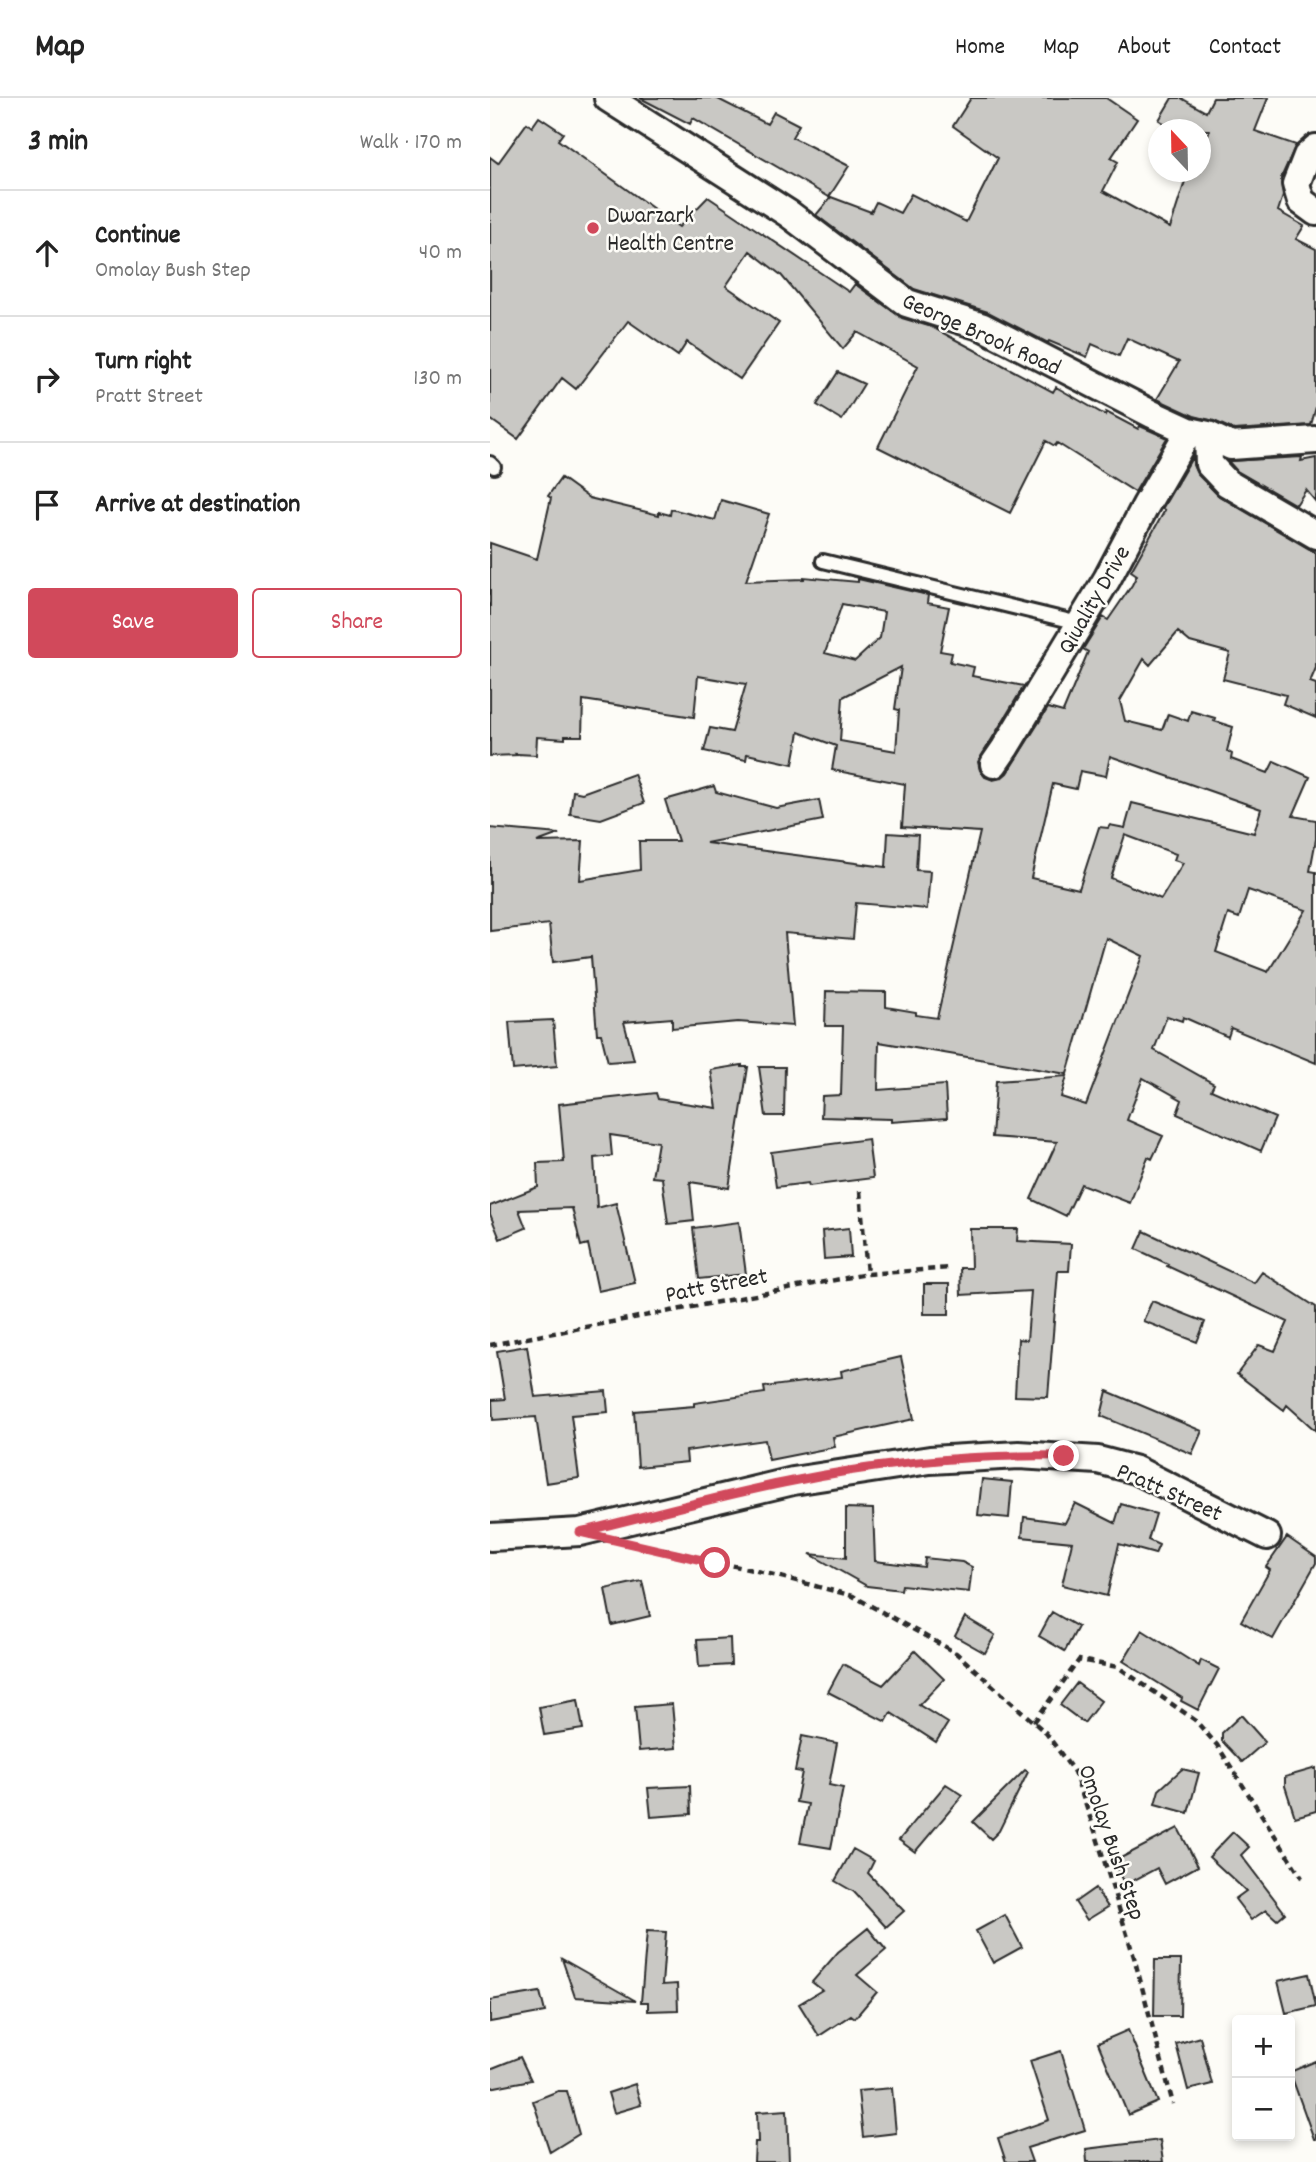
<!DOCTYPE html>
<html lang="en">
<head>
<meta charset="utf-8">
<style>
	body { margin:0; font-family:Dekko,sans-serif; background:#f2f2f2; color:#222 }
	.controls { position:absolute; right:21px; bottom:21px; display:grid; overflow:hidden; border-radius:7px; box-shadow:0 4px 10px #0003 }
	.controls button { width:63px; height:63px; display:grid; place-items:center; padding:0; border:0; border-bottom:2px solid #e0e0e0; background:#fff; color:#222; font:35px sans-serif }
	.compass { position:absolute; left:658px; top:21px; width:63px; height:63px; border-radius:50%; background:#fff; box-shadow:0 4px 10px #0003; rotate:338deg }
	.stop { position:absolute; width:21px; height:21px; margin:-16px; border:5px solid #d1495b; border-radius:50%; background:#fff }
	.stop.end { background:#d1495b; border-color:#fff; box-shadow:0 2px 7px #0008 }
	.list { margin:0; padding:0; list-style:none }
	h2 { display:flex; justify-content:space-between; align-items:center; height:91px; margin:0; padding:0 28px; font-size:30px }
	h2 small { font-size:23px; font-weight:400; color:#767676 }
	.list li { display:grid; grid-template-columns:46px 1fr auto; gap:21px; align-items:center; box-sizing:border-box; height:126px; padding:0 28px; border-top:2px solid #e0e0e0 }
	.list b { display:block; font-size:26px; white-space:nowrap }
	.list p { margin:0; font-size:23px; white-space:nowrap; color:#767676 }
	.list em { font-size:23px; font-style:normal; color:#767676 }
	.actions { display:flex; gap:14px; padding:21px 28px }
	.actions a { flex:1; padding:16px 0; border:2px solid #d1495b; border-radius:7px; text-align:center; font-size:24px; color:#d1495b }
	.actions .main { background:#d1495b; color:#fff }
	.icon { flex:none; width:38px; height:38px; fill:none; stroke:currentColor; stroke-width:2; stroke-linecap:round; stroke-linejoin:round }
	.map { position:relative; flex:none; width:826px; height:2064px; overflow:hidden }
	header { display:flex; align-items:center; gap:42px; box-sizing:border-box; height:98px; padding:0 35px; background:#fff; border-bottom:2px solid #e0e0e0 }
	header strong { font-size:33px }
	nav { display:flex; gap:38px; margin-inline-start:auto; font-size:24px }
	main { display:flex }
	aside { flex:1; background:#fff }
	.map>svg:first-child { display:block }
	.building { fill:#c9c8c4; stroke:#2b2b2b; stroke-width:2; fill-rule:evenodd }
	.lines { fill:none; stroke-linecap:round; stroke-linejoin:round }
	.service-casing { stroke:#2b2b2b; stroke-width:18 }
	.minor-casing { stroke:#2b2b2b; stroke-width:32 }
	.path { stroke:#2b2b2b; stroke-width:4.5; stroke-dasharray:7 5; stroke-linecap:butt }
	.service { stroke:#fdfcf7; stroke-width:12 }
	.minor { stroke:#fdfcf7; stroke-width:26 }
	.route { stroke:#d1495b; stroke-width:9 }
	.poi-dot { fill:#d1495b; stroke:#fdfcf7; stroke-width:2.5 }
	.labels { text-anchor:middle; stroke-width:5; stroke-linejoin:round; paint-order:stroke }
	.poi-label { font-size:24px; fill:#2b2b2b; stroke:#fdfcf7; text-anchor:start }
	.street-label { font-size:24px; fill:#2b2b2b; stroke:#fdfcf7 }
</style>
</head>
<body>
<header>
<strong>Map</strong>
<nav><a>Home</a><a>Map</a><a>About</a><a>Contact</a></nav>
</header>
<main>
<aside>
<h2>3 min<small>Walk · 170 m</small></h2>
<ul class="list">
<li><svg class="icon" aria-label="ahead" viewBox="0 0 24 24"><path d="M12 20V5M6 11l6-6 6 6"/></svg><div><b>Continue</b><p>Omolay Bush Step</p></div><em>40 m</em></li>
<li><svg class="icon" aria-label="right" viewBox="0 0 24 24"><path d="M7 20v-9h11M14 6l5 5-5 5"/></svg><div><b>Turn right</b><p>Pratt Street</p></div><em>130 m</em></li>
<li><svg class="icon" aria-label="arrive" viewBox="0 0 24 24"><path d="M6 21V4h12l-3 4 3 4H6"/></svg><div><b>Arrive at destination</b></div></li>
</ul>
<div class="actions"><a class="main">Save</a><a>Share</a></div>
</aside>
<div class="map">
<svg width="826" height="2064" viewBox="0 0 826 2064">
	<rect width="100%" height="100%" fill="#fdfcf7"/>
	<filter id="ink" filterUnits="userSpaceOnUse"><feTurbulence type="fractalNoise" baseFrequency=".0143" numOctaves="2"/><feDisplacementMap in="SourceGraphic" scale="14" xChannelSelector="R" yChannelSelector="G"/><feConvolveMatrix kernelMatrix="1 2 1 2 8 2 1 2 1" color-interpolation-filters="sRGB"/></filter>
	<g filter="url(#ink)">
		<path class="building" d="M150,0h76l51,26 7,-12 25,13 -7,12 57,29 -20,31 -136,-79 -3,6z
			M481,0h135l31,21 -26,39 7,4 -15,29 67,37 18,-56h12v-21l10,-21h-34l-17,-10 13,-22h9l25,14 7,-14h55l-13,33 41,14 -15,33 2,18 -5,15 26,15 -8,13 20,10v158l-5,18 -77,5 -20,-9 -20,-5 -37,-17 22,-37 -52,-24 -8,18 -27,-12 -5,13 -38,-16 -1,2 -60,-31 -74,-23 -98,-74 15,-18 40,15 5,-10 24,11 11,-19 55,28 32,-64 -45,-32z
			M49,19l24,16 -5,7 121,87 29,-30 141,95 6,-8 47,34 30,9 121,65 3,-5 49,28 1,-3 32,17 2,-3 27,12 -32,54 -78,-49 -2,3 -9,-5 -36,72 -132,-66 40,-81 -61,-34 -14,17 -62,-74 -31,-24 -24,35 53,37 -39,56 -53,-37 -9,14 -50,-35 -52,68 -14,-11 -44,61 -28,-20v-262l8,6 29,-40 5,4z
			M348,274l26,12 -22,36 -25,-15z
			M703,358v9l4,9 22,22 97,57v115l-6,14 6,2v34l-33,-14 3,-9 -63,-16 7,-26 -40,-11 -12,-10 -28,33 -6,-6 -24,42 5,20 37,9 6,-16 20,7 3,-10 24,7 -1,3 19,6 -6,24 5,3 -1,5 37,14 6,-12 36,16 -17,39 23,4v19l-6,32 6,1v191l-85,-35 -3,9 -45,-20 -1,4 -15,-5 -13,34 60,34 -3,6 64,28 -14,33 -84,-37 5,-14 -39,-22 -16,42 36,16 -11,23 -4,-2 -18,46 -49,-19 -15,32 -35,-17 26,-57 -65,-5 4,-56 71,-5 -6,21 25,8 57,-149 -37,-18 -39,136 -188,-32 -1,48 67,-5 2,33 -56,4v-3l-70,-2 1,-21 19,-1 2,-69h-18l1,-35 60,1v15l30,5v3l21,3 43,-186 -78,-5 3,-43 -73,-14 4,-24 -37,-14 -6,32 -46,-10 -1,6 -42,-9 6,-23 22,4 14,-48 -48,-8 -4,41 -111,-17 -1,36h-17v3l-28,-2 -1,18 -20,-1 1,1 -27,1v-213l47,16 14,-61 -3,-2 13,-18 28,20 70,17v-3l11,3 1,-6 44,11 6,-20 48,14 -23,67 58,-2v-2l54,5v-3l70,16 -1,8 22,4 -9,44 12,2 -2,9 24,5 -2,9 52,10 -46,76 2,8 5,7 8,3 8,-2 6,-5 41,-65 15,4 25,-60 -5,-3 20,-32 5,3 24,-35 5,-10 -6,-4 34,-61 -3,-1zM352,506l42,8 -4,26 -25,23 -30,-8zM411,569l-6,42 4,1 -3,41 -56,-10 3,-44zM620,658l151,53 -7,24 -122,-30 -7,25 -15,-3 -2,3 -9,-1 -20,62 -48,-11 22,-94 23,5 4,-18 26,5zM635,737l51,19 -2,6 9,3 -22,36 -50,-21zM758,792l58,20 -38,62 -52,-20 12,-38 11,4z
			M812,359l-1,4 15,-3v44l-10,-12 -10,15 -59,-34 -9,-10z
			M144,676l10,29 -43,16 -31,-5 3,-23 9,2z
			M224,688l2,6 60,16 43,-8 4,20 -117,23 180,24 2,-34 30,2 -2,35 14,1 -3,38 -71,-6 -3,36 -68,-6 8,93 -55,-4 -66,6v-10l-48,4 10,38 -26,2 -7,-28h-4l-6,-77 -38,5 -4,-38 -59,7v-103l69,6 -22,8 46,-1 -3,39 60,-10 -1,-29h39l-13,-41z
			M63,922l4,46 -44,4 -4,-48z
			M252,967v2h6l-19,121 -39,-6 4,39 -26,3 -6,-46 -10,-1 6,-35 -48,-7 2,21 -18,2 3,50 19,-5 19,80 -37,8 -10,-47 -7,2 -9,-38 -53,2 7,18 -26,11 -10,-25v-8l48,-19 -1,-24 27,-1 -5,-58 97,-11 2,6 59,9 -6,-38z
			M269,969h26l-1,49h-18z
			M378,1041l5,39 -64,8 -1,-3 -32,4 -5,-35z
			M249,1124l7,52 -47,5 -6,-51z
			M359,1130l2,29 -27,2 -2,-28z
			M480,1131h48l-1,12 54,3 -2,27h-11l-10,126 -33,-1 3,-57 9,1 4,-49 -70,4 -1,-27h11z
			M654,1133l110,52 8,-11 54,35v124l-29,-26 -3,5 -47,-36 22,-29 16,6 13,-29 -121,-56 1,-2 -32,-15z
			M434,1186h25v30h-25z
			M662,1203l53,21 -8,20 -54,-21z
			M37,1248l8,51 71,-6 2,21 -37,3 8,63 -33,5 -10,-66 -43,3 -1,-20 13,-1 -8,-48z
			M411,1259l13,62 -81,18 2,10 -66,13 -4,-20 -79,11 1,11 -49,5 -4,-56 60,-5v-3l71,-10 -1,-6 78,-10 -1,-6z
			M617,1293l95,40 -10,23 -91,-38z
			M492,1381l30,3 -3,36 -31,-3z
			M585,1405l40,20 6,-19 35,10 -8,26 11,5 -4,9 -36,-10 -12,52 -45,-11 10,-43 -50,-5 2,-20 41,6z
			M356,1410l27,1 2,52 49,6 1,-9 37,4 10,5 -3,25 -67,-7 -1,5 -34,-4 -57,-32 36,4z
			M797,1439l29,20v6l-43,76 -32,-18 29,-51 -4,-3z
			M152,1483l8,35 -38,9 -7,-36z
			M562,1514l26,15 -13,24 -26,-15z
			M475,1519l30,18 -10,18 -30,-17z
			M652,1532l57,36 2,-6 18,9 -21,41 -17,-9 1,-3 -59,-37z
			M240,1540l1,27 -32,2 -2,-27z
			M425,1553l29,28 -25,26 29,18 -12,19 -45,-29 -5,9 -58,-30 15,-28 40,21z
			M587,1585l24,18 -17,22 -24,-18z
			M88,1602l5,29 -39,6 -5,-28z
			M182,1606l4,44 -37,3 -4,-44z
			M751,1617l24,27 -23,20 -20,-21v-8z
			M312,1638l35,7 -8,42 14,3 -12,60 -31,-5 8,-39 -12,-2 6,-30 -7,-1z
			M826,1670v43l-21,6 -10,-31v-9z
			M692,1671l17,4 -11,40 -33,-9 4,-14z
			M535,1672l3,2 -29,59 -8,8 -18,-17z
			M456,1686l17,11 -48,57 -16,-12z
			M200,1688l1,28 -40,3 -3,-29z
			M688,1730l20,38 -33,18 -8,-16 -32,17 -12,-23z
			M743,1734l16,15 -8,8 44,58 -8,7 -11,-10 -15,10 -16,-21 11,-8 -37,-34z
			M363,1751l21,12 -6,12 36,38 -18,16 -32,-35 -19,-11z
			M605,1790l13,19 -21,13 -12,-18z
			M515,1817l17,32 -29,16 -17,-32z
			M378,1830l18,22 -29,25 20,17 -22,26 -4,-3 -32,21 -20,-32 23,-14 -10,-8 26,-30z
			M157,1833l19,1 -4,53 15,-1 1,26 -30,1v-9h-7z
			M72,1861l74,42 -61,-4z
			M665,1862h26l-1,56h-26z
			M819,1876l7,32 -30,7 -8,-32z
			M50,1894l5,20 -55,10v-22z
			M638,1932l30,72 -30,13 -30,-72z
			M710,1939l12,47 -24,6 -12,-46z
			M571,1953l24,79 -58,18 5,14h-26l-8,-24 51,-18 -19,-59z
			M30,1959l11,23 -41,8v-19z
			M826,1963v78h-2l-24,-67z
			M145,1986l6,21 -27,8 -6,-20z
			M402,1990l4,45 -33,4 -5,-46z
			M68,1993h9l12,43 -29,18 -17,-51z
			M297,2012l2,52h-35l1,-20h3l-1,-30z
			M670,2042l3,22h-76l-1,-13z"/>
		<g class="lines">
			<g class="service-casing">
				<path id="service" d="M0,365l4,4
					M333,463l256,62"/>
			</g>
			<g class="minor-casing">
				<path id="minor" d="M118,0l181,116 118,89 76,24 169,87 37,17 19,4 23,11 85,-6
					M826,50l-9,8 -11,28 5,17 15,11
					M718,337l1,29 18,19 89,52
					M504,666l11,-16 102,-169 39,-74 43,-74
					M0,1439l90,-5 213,-51 137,-21 89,-5 79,5 38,10 131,66"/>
			</g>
			<path class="path" d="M370,1093l7,83
				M0,1247l377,-71 83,-6
				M149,1447l127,28 87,23 103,57 90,80 28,39 21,59 39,126 39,147
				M544,1624l45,-62 39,7 77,53 22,25 85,133"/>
			<use href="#service" class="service"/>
			<use href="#minor" class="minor"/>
		</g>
	</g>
	<g class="lines" filter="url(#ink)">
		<path class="route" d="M225,1465l-135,-31c71,-17 141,-37 213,-51 89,-18 180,-27 271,-25"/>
	</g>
	<circle class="poi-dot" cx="103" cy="130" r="7"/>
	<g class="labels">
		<g class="poi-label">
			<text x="117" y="124">Dwarzark<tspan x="117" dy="28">Health Centre</tspan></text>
		</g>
		<g class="street-label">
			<text transform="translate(492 235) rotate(24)" y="8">George Brook Road</text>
			<text transform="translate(603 501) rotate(-60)" y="8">Qiuality Drive</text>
			<text transform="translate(226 1186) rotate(-11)" y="8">Patt Street</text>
			<text transform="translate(680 1393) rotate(24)" y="8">Pratt Street</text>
			<text transform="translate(623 1744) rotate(71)" y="8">Omolay Bush Step</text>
		</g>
	</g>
</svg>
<div class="controls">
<button>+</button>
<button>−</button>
</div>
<svg class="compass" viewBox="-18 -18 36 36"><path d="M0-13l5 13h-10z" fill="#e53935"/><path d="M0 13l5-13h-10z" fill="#767676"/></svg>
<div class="stop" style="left:225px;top:1465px"></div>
<div class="stop end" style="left:574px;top:1358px"></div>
</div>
</main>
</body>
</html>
